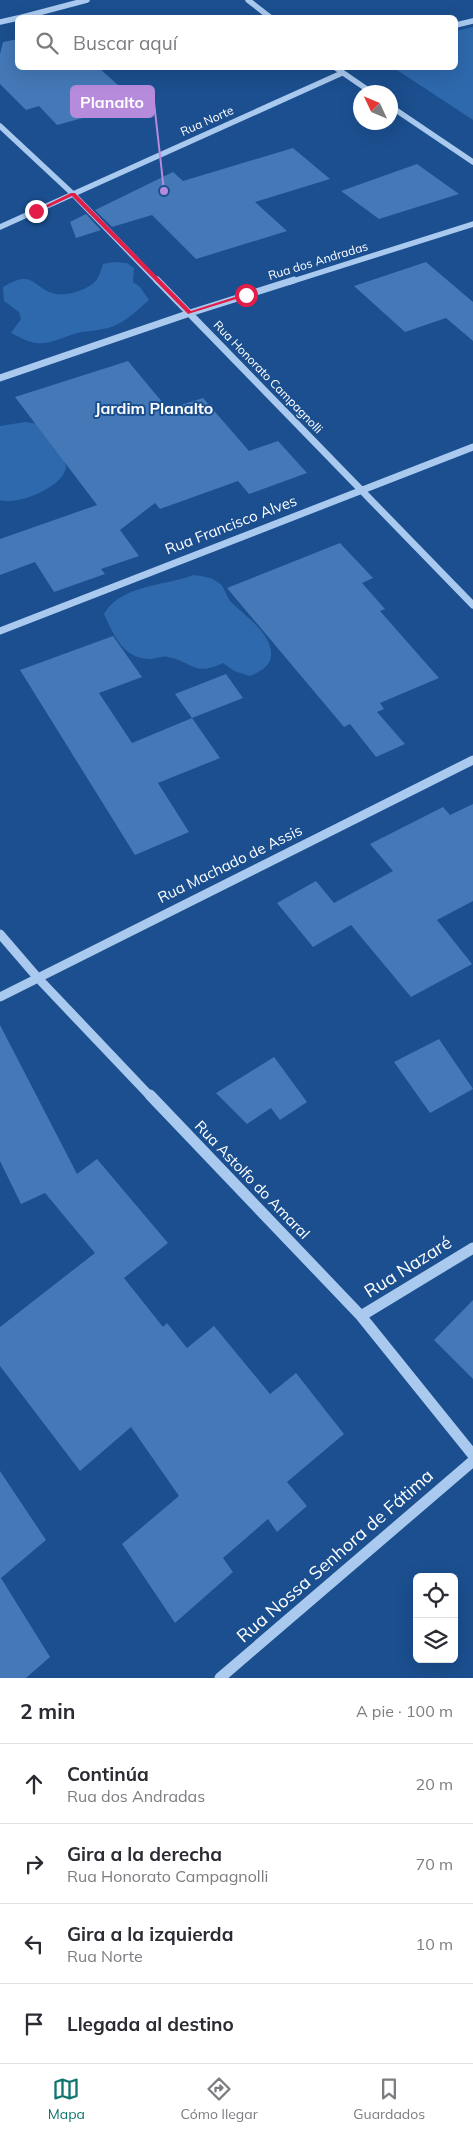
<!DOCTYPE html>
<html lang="es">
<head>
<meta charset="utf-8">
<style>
	body { margin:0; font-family:Mulish,sans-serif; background:#f2f2f3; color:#2b2b33 }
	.controls { position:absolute; right:15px; bottom:15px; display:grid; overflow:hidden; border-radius:8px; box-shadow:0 5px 20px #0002 }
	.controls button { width:45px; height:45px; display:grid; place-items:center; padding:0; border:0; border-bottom:1px solid #e1e1e2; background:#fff; color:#2b2b33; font:25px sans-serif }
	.compass { position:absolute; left:353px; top:85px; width:45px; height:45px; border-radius:50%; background:#fff; box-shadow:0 5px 20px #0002; rotate:314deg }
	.stop { position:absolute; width:15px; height:15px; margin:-11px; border:4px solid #e11d48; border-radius:50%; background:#fff }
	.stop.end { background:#e11d48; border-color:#fff; box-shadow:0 1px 5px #0008 }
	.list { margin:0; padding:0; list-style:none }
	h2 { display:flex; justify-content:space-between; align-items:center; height:65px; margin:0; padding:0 20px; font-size:21px }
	h2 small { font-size:16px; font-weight:400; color:#7c7c81 }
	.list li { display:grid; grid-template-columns:32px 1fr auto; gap:15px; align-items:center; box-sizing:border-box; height:80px; padding:0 20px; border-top:1px solid #e1e1e2 }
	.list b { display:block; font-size:19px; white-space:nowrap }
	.list p { margin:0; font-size:16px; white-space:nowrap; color:#7c7c81 }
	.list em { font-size:16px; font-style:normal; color:#7c7c81 }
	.icon { flex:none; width:28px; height:28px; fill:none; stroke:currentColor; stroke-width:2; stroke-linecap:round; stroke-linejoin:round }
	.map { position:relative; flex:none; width:473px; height:1678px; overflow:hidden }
	.search { position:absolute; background:#fff; box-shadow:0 5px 20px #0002; left:15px; right:15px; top:15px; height:55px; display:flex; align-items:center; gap:12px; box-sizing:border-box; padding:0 18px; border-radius:8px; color:#7c7c81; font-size:19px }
	.sheet { height:385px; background:#fff }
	nav { display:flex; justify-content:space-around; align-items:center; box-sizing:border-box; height:70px; border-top:1px solid #e1e1e2; background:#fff; font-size:14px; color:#7c7c81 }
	nav a { display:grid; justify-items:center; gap:2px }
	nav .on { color:#0f766e }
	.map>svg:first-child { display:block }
	.green { fill:#2e69ad }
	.building { fill:#4478b7 }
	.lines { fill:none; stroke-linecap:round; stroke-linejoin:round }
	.minor-far3 { stroke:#a9c9ee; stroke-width:5.5 }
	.minor-far2 { stroke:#a9c9ee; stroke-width:7 }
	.minor-far1 { stroke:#a9c9ee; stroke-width:9 }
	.minor { stroke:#a9c9ee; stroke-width:11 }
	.route { fill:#e11d48 }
	.labels { text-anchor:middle; stroke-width:4; stroke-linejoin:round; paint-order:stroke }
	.far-street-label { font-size:12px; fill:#fff; stroke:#1b4f8f }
	.street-label { font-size:15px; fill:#fff; stroke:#1b4f8f }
	.far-district-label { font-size:16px; font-weight:bold; fill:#fff; stroke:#1b4f8f }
	.near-street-label { font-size:18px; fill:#fff; stroke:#1b4f8f }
	.leader { fill:none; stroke:#b68bdc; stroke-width:2 }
	.callout-dot { fill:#b68bdc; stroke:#1b4f8f; stroke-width:2 }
	.callout { fill:#b68bdc; stroke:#b68bdc; stroke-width:2 }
	.callout-label { font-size:16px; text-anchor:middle; font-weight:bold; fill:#fff }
</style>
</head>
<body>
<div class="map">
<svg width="473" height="1678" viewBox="0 0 473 1678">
	<rect width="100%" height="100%" fill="#1b4f8f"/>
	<path class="green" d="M473,27v93l-79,-52h62v-37z
		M114,262l13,1 7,5 -1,14 7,5 9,13c-14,12 -27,26 -46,29 -8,2 -18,2 -26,4 -31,10 -35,17 -66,0l10,-14 -2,-7 -15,-11 -1,-14c33,-20 29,3 54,7 11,2 34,-5 40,-15 3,-4 4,-10 6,-15z
		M25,422l13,2c7,9 28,33 28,43 -2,20 -49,39 -66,33v-74z
		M193,575c9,1 18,2 26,8 6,4 7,13 12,19 14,14 42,32 40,54 -1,11 -12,16 -21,20l-16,-5 -11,-8c-29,14 -30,-1 -55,-6 -7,-2 -13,3 -20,2 -25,-1 -35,-25 -44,-45 16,-29 61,-28 89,-39z"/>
	<path class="building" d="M18,39v29h81l39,35 -81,22 -18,-19 -13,4 -26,-26v-30l3,-12z
		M293,148l37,31 -75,23 32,29 -91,28 -44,-44 -40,12 -17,-17 78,-38 10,9z
		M417,164l42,30 -80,25 -38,-28z
		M86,214l15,16 -25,8 -6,-16z
		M426,262l47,40v39l-27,-23 -41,14 -51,-46z
		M128,361l40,48 35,-11 46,53 29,-10 29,32 -58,21 -11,-13 -78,28 -5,-6 -35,27 19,26 -38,13 4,5 -51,18 -19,-30 -35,13v-36l97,-34 -82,-108z
		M340,543l33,35 -11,5 23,26 -5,2 59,67 -59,25 4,6 -7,3 28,32 -29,13 -26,-33 -6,3 -117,-139z
		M113,636l29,41 -43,16 33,50 60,-25 28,40 -62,25 31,49 -54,23 -115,-185z
		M226,674l17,24 -51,20 -17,-24z
		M473,804v97l-36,19 35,44 -61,33 -60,-72 -38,22 -36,-44 39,-22 18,22 59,-32 -23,-27 73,-37 7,8z
		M0,1025l77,149 20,-15 71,84 -44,35 39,49 4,-4 20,25 27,-22 56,68 26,-21 48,61 -57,48 20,24 -30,26 -9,-13 -45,39 10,14 -58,51 -53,-79 57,-48 -48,-69 -51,44 -80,-105v-39l95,-74 -50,-60 -24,11 -21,-43z
		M439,1039l34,50 -43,24 -36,-51z
		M274,1057l33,45 -27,18 -9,-12 -24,16 -31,-31z
		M473,1300v79l-39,-39z
		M0,1471l46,69 -45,38 49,79 -24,21h-26z"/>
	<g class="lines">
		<path class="minor-far3" d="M248,0l23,18
			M19,18l68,-18
			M0,22l18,-4
			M456,25l17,-4
			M336,68l35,24
			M390,106l83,56
			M0,126l73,68 85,88
			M0,227l342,-154
			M290,282l183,-58"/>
		<path class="minor-far2" d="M157,280l316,325
			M0,378l190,-65 104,-33
			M0,631l473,-184"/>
		<path class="minor-far1" d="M0,934l37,43 114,120
			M0,997l473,-237"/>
		<path class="minor" d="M150,1095l211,221 112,139
			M361,1316l112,-68
			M220,1678l253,-217"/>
	</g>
	<path class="route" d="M71,193h4l116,118 53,-17 5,1 -61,19 -116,-118 -34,16 -4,-1z"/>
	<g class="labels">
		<g class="far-street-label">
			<text transform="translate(207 121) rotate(-24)" y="4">Rua Norte</text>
			<text transform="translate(318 261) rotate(-17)" y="4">Rua dos Andradas</text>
			<text transform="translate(268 377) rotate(46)" y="4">Rua Honorato Campagnolli</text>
		</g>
		<g class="street-label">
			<text transform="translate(231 525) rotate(-21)" y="5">Rua Francisco Alves</text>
			<text transform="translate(230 864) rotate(-26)" y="5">Rua Machado de Assis</text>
			<text transform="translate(252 1180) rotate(46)" y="5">Rua Astolfo do Amaral</text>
		</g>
		<g class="far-district-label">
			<text x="154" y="414">Jardim Planalto</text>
		</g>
		<g class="near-street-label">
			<text transform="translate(408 1267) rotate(-32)" y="6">Rua Nazaré</text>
			<text transform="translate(335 1556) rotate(-41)" y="6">Rua Nossa Senhora de Fátima</text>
		</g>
	</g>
	<path class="leader" d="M164 191L154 102"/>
	<circle class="callout-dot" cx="164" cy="191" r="5"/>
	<rect class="callout" x="71" y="86" width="83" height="31" rx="5"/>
	<g class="callout-label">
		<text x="112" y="108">Planalto</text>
	</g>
</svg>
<div class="controls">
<button><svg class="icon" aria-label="locate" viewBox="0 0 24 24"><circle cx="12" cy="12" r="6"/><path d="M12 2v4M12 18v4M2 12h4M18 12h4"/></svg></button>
<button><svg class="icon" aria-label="layers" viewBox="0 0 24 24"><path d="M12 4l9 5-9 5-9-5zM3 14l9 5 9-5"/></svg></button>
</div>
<svg class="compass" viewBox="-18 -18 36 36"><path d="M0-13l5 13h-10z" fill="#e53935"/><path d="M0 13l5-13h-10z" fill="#7c7c81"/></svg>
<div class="stop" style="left:246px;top:295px"></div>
<div class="stop end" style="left:36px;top:211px"></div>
<div class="search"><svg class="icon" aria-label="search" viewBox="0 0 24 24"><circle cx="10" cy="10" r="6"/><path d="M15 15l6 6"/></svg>Buscar aquí</div>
</div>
<section class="sheet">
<h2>2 min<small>A pie · 100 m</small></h2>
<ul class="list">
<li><svg class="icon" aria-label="ahead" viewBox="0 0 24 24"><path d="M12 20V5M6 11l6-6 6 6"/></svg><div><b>Continúa</b><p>Rua dos Andradas</p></div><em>20 m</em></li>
<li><svg class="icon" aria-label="right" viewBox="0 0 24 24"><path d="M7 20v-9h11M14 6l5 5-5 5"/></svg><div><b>Gira a la derecha</b><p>Rua Honorato Campagnolli</p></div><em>70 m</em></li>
<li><svg class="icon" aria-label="left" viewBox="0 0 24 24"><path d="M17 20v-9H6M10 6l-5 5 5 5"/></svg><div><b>Gira a la izquierda</b><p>Rua Norte</p></div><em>10 m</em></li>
<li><svg class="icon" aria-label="arrive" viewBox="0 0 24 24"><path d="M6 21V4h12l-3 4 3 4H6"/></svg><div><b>Llegada al destino</b></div></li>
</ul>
</section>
<nav>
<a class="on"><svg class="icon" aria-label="map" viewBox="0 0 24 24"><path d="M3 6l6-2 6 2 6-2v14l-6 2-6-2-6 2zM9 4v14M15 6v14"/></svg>Mapa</a>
<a><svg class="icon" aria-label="directions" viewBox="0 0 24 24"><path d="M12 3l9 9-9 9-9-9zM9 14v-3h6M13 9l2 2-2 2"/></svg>Cómo llegar</a>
<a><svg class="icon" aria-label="saved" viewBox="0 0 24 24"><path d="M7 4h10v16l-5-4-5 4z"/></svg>Guardados</a>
</nav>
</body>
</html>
